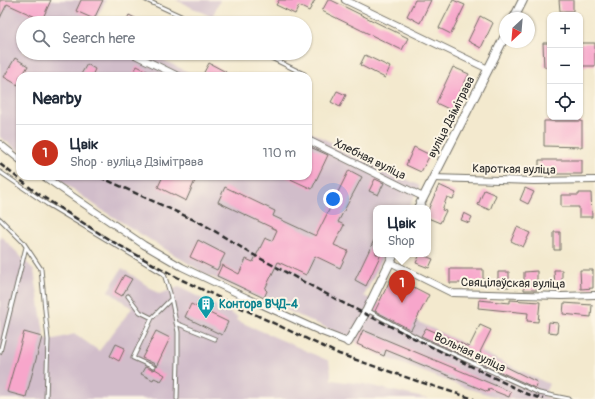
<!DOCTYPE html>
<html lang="en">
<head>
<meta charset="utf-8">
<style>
	body { margin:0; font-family:Pangolin,sans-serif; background:#f2f2f3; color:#1f2937 }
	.controls { position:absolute; right:12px; top:12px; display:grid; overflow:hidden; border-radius:8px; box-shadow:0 1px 3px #0004 }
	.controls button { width:36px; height:36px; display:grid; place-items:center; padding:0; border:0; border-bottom:1px solid #e0e1e3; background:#fff; color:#1f2937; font:20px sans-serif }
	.compass { position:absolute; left:499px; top:12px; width:36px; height:36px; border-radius:50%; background:#fff; box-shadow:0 1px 3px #0004; rotate:206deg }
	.you { position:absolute; left:333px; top:199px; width:14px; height:14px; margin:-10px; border:3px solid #fff; border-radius:50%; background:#1a73e8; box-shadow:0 0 0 6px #1a73e833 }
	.badge { display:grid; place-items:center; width:26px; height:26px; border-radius:50%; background:#c8321e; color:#fff; font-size:13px; font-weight:700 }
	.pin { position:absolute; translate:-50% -33px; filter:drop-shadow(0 1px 2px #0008) }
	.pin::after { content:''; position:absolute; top:21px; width:14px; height:12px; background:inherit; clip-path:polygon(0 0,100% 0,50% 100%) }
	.popup { position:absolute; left:373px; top:205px; width:58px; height:52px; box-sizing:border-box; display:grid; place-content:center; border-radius:8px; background:#fff; filter:drop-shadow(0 1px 3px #0005); font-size:13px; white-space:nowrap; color:#747a83 }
	.popup b { font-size:15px; color:#1f2937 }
	.popup::after { content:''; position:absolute; left:50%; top:100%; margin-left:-8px; border:8px solid transparent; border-top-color:#fff }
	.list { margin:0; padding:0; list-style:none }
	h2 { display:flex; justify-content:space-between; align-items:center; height:52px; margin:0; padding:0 16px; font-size:17px }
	h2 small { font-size:13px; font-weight:400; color:#747a83 }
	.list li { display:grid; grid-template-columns:26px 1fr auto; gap:12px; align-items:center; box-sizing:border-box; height:56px; padding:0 16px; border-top:1px solid #e0e1e3 }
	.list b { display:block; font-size:15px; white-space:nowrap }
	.list p { margin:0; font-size:13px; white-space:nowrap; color:#747a83 }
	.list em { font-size:13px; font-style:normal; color:#747a83 }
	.icon { flex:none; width:22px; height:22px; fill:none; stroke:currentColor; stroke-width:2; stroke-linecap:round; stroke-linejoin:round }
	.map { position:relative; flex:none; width:595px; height:399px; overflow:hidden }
	.search { position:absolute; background:#fff; box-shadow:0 1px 3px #0004; left:16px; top:16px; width:296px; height:44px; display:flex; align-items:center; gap:10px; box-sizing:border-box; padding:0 14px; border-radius:22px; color:#747a83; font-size:15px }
	.panel { position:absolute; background:#fff; box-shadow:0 1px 3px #0004; left:16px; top:72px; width:296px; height:108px; border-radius:12px }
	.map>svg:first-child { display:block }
	.industrial { fill:#d1bdca }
	.building { fill:#f7a6cb }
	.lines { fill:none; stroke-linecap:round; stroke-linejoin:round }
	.service-casing { stroke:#716e64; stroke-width:5 }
	.minor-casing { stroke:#716e64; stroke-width:8 }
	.tertiary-casing { stroke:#716e64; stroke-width:10 }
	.service { stroke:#fff; stroke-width:3 }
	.minor { stroke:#fff; stroke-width:6 }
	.tertiary { stroke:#fff; stroke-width:8 }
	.rail { stroke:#2b2b2b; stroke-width:2.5; stroke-dasharray:6 3; stroke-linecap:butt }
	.labels { text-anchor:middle; stroke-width:4; stroke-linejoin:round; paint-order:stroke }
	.street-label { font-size:12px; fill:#2b2b2b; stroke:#fcf5e5 }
	.culture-label { font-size:12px; font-weight:bold; fill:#0d838f; stroke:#fcf5e5; text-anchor:start }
</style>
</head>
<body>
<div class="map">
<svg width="595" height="399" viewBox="0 0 595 399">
	<rect width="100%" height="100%" fill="#fcf5e5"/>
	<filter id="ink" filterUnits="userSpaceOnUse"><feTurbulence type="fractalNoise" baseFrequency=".025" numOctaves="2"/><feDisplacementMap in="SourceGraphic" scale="8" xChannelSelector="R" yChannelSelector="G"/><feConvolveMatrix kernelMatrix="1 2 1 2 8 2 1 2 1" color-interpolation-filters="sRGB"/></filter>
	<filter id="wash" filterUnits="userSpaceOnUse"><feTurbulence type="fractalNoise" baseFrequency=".012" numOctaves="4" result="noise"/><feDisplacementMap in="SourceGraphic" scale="16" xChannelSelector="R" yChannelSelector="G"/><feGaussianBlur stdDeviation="0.9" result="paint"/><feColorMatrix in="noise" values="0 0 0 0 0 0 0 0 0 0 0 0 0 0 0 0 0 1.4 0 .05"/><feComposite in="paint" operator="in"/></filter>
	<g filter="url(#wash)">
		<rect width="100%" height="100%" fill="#f3e9ce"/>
		<path class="industrial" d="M0,0h106l-12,23h-71v30h126l47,23h-176v76l-20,-15z
			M176,0h44l-8,17z
			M308,131l112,55 -12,22h-32v46h9l-21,42 185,88 -6,12 15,3h-55l-40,-12 -84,-32 -36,-20 -136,-60 -105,-65 -48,-34h254z
			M0,235l34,35 11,70 10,-1 20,-5 24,17 33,-43 -24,-17 14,-23 37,26 20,-7 59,30 -2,3 93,41 2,12v7l33,4 64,15h-428z"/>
		<g id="blocks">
			<path class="building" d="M0,0h51l-9,20 -35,-16 -7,14z
				M81,0h22l-9,19 -18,-8z
				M279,0h36l-6,11 -10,-5 -4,8 -19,-9z
				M328,0h3l77,38 -6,12 -80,-39z
				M415,0h16l-11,23 -13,-7z
				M453,0l12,5 -14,29 -12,-6z
				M559,0h14v11h-13z
				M129,15l16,8h-20z
				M480,16l13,7 -12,25 -13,-7z
				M543,43h7v24h-6z
				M580,43h15v23h-15z
				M365,55l25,12 -5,11 -25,-13z
				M15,58l13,8 -6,10h-2v4l-2,5 -14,-8z
				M209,63l17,9 -2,4h-22z
				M87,64l8,5 -3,7h-12z
				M137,66l20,10h-25z
				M453,67l16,7 -18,36 -15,-7z
				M337,91l9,4 -6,12 -9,-5z
				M544,121h38v26l-38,-1z
				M308,146l20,9 -16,34 -28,-13h24z
				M414,147l16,8 -9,17 -15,-7z
				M539,160h43v14h-43z
				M349,170l13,7 -24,45 6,3 -10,20 14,6 -8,17 -25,-12 -9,19 -28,-13 -13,27 2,2 -3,7 -47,-22 5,-11 17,9 7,-15 7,3 12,-24 7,3 5,-11 -59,-28 7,-15 50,24 -2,5 43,20z
				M163,176h34l-11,25 -28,-14z
				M375,179l9,4 -6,12 -9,-4z
				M439,185l17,8 -3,6 -6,-2 -5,13 4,1 -6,12 -12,-5v-8z
				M525,188l9,4 -6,12 -8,-4z
				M484,190l12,5 -6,15 -12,-5z
				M579,193h12l1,24h-13v-10h-18v-12h18z
				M464,213l8,4 -3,6 -8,-3z
				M517,227l13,6 -7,14 -12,-6z
				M554,232h6v18h-6z
				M376,236v18h5l-15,32 -11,-6z
				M198,240l27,14 -8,16 -27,-13z
				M420,254l13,5 -4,9 -13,-5z
				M450,269h33v14h-33z
				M554,270h8v19h-7z
				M580,270h13v18l-12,1z
				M537,271v19h-13v-18z
				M498,272h11v15h-11z
				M124,275l8,4 -10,17 -7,-4z
				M392,276l37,19 -18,35 -36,-19z
				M479,300l31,3v-3l30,2 -2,20 -11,-1 1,-8 -50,-5z
				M564,303l28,2 -1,12 -28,-3z
				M191,304l37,18 -6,13 -37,-18z
				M549,322l9,1 -1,10 -9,-1z
				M480,325l11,5 -11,22 1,1 -1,1 57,28 -2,6 -58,-27v1l-56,-26 5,-8 43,19z
				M363,330l148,62 -2,5 -20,-8 -1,3 -102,-42 -2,6 -27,-12z
				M156,331l14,7 -14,29 -1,-3 -13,-6z
				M24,332l18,5 -16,60 -19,-5z
				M116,344l9,4 -6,13 -9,-5z
				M145,367l7,3 3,-1 10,6 -4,6 -7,-3 -1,2 -12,-6z"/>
		</g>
	</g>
	<g filter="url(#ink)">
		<use href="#blocks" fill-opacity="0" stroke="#716e64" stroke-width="1"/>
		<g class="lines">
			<g class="service-casing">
				<path id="service" d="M146,0l50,23
					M261,53l43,21 -1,2
					M0,172l47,32 117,70 6,19 8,39v27l-1,40
					M0,219l23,23 18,27 7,71 -2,59
					M128,296l12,16 12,6 19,-19
					M367,310l53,29 119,54 30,6
					M152,318l-19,40 20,9
					M176,323l39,16
					M0,352l26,-105"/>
			</g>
			<g class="minor-casing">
				<path id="minor" d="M345,0l143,69
					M131,53l47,23
					M308,140l115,57
					M0,144l20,16
					M43,176l101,69 38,22 61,29 79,36 26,10
					M433,178l101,3 61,-1
					M390,262l62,31 110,3 33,-1"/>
			</g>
			<g class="tertiary-casing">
				<path id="tertiary" d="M514,18l9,-18
					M418,208l87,-172
					M348,342l19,-32 27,-56"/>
			</g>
			<use href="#service" class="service"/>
			<use href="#minor" class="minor"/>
			<use href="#tertiary" class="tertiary"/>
			<path class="rail" d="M0,164l37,29 71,46 74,41 157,74 78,27 57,18
				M100,177l103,47 49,30 93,50 182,90 16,5"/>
		</g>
	</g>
	<defs>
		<g id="building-pin" transform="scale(0.9)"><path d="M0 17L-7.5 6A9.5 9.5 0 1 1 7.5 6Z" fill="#0f9aa8" stroke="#fcf5e5"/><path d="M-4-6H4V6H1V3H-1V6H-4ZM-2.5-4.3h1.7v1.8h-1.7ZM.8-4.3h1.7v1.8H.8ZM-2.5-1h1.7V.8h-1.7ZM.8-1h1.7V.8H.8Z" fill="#fff"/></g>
	</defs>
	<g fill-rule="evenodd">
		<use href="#building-pin" x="206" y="304"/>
	</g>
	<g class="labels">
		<g class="street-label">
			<text transform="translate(451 117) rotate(-63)" y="4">вуліца Дзімітрава</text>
			<text transform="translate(370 159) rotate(26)" y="4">Хлебная вуліца</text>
			<text transform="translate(514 169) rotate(1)" y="4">Кароткая вуліца</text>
			<text transform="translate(513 283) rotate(1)" y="4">Свяцілаўская вуліца</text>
			<text transform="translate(470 352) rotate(25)" y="4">Вольная вуліца</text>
		</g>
		<g class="culture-label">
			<text x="219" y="308">Контора ВЧД-4</text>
		</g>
	</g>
</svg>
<div class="controls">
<button>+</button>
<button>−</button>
<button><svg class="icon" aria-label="locate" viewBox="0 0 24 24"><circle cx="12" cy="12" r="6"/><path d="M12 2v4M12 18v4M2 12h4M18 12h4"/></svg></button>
</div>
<svg class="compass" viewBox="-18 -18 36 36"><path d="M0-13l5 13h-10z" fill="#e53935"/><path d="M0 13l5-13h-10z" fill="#747a83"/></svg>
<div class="you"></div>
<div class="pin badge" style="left:402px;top:303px">1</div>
<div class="popup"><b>Цвік</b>Shop</div>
<div class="search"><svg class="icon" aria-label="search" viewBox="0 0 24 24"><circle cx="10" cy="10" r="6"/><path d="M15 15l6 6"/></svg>Search here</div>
<section class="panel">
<h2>Nearby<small></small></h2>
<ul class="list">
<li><span class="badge">1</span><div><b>Цвік</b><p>Shop · вуліца Дзімітрава</p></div><em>110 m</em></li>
</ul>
</section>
</div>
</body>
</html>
